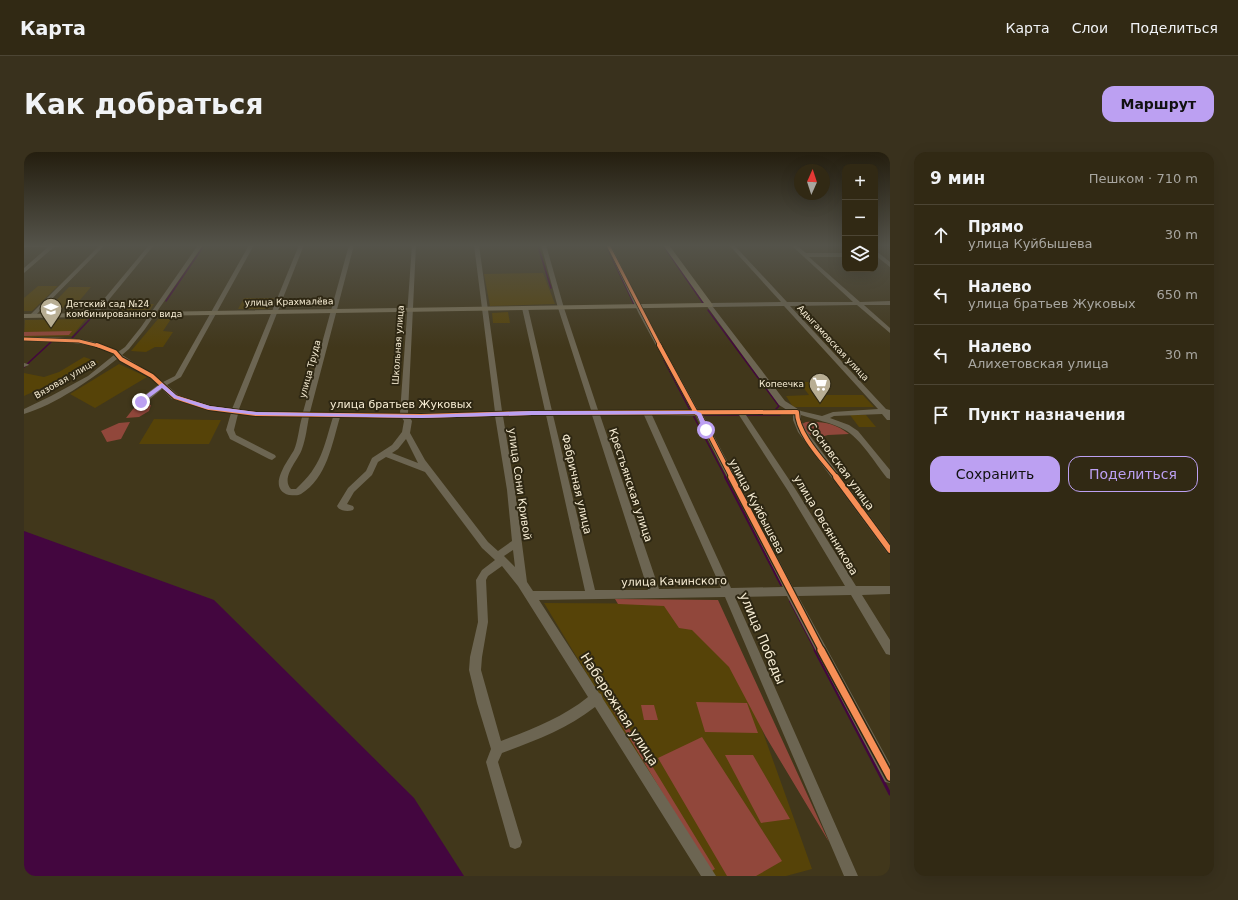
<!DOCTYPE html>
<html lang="ru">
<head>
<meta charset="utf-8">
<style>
	body { margin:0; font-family:"DejaVu Sans",sans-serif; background:#39311d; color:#f1f3f6 }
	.controls { position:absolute; right:12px; top:12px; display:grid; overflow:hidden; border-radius:8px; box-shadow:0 4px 16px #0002 }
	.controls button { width:36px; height:36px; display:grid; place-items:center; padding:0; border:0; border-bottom:1px solid #4c4534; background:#312914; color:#f1f3f6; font:20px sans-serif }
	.compass { position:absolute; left:770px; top:12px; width:36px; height:36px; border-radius:50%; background:#312914; box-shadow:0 4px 16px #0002; rotate:3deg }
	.stop { position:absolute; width:12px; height:12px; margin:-9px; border:3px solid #bca0f2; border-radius:50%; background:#fff }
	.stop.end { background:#bca0f2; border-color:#fff; box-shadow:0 1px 4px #0008 }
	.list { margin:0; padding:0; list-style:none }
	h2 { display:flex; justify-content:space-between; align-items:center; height:52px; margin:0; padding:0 16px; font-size:17px }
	h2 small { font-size:13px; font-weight:400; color:#a8a6a0 }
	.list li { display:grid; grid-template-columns:26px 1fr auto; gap:12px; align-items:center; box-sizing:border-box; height:60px; padding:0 16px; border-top:1px solid #4c4534 }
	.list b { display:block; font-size:15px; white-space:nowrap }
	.list p { margin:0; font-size:13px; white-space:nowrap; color:#a8a6a0 }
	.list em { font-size:13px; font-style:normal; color:#a8a6a0 }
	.actions { display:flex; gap:8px; padding:12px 16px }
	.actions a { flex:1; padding:9px 0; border:1px solid #bca0f2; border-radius:12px; text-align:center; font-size:14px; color:#bca0f2 }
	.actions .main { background:#bca0f2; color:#111 }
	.icon { flex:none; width:22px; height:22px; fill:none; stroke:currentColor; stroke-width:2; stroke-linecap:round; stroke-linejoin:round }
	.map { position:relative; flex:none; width:866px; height:724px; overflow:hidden; border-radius:12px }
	header { display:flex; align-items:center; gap:24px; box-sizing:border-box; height:56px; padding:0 20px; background:#312914; border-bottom:1px solid #4c4534 }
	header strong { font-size:19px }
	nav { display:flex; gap:22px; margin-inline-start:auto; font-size:14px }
	.intro { display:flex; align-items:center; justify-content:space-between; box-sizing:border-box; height:96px; padding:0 24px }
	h1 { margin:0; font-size:28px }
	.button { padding:10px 18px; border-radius:12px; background:#bca0f2; color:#111; font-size:14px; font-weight:700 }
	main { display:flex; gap:24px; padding:0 24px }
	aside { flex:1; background:#312914; border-radius:12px; box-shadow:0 4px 16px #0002 }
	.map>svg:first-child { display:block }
	.built { fill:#564308 }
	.green { fill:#91473b }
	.water { fill:#43063f }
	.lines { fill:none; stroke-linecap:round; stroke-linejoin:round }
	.stream-far2 { stroke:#43063f; stroke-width:1.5 }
	.stream-far1 { stroke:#43063f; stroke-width:2 }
	.stream { stroke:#43063f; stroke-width:3 }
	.minor { fill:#6c6552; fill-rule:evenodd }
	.major { fill:#7b7258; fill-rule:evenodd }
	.cycleway-far3-casing { stroke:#2e2713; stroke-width:4.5 }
	.cycleway-far2-casing { stroke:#2e2713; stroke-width:6 }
	.cycleway-far1-casing { stroke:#2e2713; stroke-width:8 }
	.cycleway-casing { stroke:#2e2713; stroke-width:10 }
	.cycleway-far3 { stroke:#f78f57; stroke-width:3 }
	.cycleway-far2 { stroke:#f78f57; stroke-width:4 }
	.cycleway-far1 { stroke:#f78f57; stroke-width:5.5 }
	.cycleway { stroke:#f78f57; stroke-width:7 }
	.route { fill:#bca0f2 }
	.labels { text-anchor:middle; stroke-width:4; stroke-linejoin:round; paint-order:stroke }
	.far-street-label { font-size:9px; fill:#f8eed5; stroke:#2e2713 }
	.far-poi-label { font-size:9px; fill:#f8eed5; stroke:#2e2713; text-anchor:start }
	.street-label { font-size:11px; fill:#f8eed5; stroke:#2e2713 }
	.near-street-label { font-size:13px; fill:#f8eed5; stroke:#2e2713 }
</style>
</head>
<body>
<header>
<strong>Карта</strong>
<nav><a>Карта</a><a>Слои</a><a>Поделиться</a></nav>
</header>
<div class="intro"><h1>Как добраться</h1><a class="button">Маршрут</a></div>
<main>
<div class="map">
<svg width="866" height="724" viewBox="0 0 866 724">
	<rect width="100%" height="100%" fill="#41371b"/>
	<path class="built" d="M519,121l12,31 -65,2 -6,-32z
		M14,134h20l-26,25h-8v-13z
		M45,135h22l-11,13h-10l-10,11 -15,1z
		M220,146h30l-5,11h-31z
		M118,147l-3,5h15l-4,6 -30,1 9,-11z
		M484,160l2,11h-17l-1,-10z
		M62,167l-14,17 -48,1 1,-17z
		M134,167h13l-8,12 10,1 -10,15h-8l-9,5 -15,-1z
		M60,205l15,5 -75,34v-23l20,4 15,-5z
		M95,212l28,13 -52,31 -25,-14z
		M775,230h13l10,13h41l11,12h-81l-7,-11 23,-1z
		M826,263h16l10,12h-17z
		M130,267l61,1h6l-12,24h-70z
		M520,451l173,1 95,265 -26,7h-77z"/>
	<path class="green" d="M48,179l-3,4 -45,1v-4z
		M115,253h12l-2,6 -10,6 -13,1 7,-9z
		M106,270l-9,17 -14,3 -6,-11 18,-8z
		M782,270c17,-1 30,2 43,12l-21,1 -11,3 -12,-6 -3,-8z
		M591,447l103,1 111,242 -63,-105 -37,-70 -37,-37 -13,-2 -15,-22 -46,-2z
		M589,550l102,167 -5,3 -101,-168z
		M672,550l51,1 11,30 -53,-1z
		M617,553h13l4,15h-14z
		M678,585l80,124 -26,15h-29l-69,-118z
		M701,603h28l37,64 -29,4z"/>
	<path class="water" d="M0,379l190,69 200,198 50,78h-440z"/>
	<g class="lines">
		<path class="stream-far2" d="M582,93l28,59
			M639,93l40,58
			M514,94l13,42
			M142,149l37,-54
			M684,158l71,96 -3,3
			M48,186l18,-19
			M640,208l26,50
			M0,215l27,-25
			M671,263h-2l33,63
			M677,263h79"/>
		<path class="stream-far1" d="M701,325l56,108
			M766,449l26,50"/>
		<path class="stream" d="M791,498l75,144"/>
		<path class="minor" d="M0,93h70l-40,2 -30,26v-5l24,-21h-24z
			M76,93h5l-71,72h-4v-2z
			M125,93h5l-56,68h-4v-2z
			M174,93h5l-58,84 -16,20 -7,6 32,20 9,7 12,-6 74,-131h5l-73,132 -14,8 11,10 32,11 22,3 67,-164h5l-65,164 17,3h47l46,-167h5l-44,167 90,1 12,-168h4l-8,168 87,-1 -21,-167h5l23,166h43l-23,-103 3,-2 3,2 24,103 39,-1 -33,-102 -17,-63h5l18,63 34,102h93l-52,-96 -33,-69h5l34,69 53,96h89l-8,-5 -73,-100 3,-2 72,-1 -52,-57h5l53,57h66l-62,-57h5l10,8h39v4h-36l51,45 30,-1v4h-26l26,23v5l-33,-28 -67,1 96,103 4,1v10h-3l-5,-6 -48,2 -4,2 19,7 9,6 32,39v9l-3,-1c-12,-15 -26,-39 -42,-48 -14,-8 -30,-10 -44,-15v5l4,9 85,114v11l-3,-1 -89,-121 -5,-12v-6l-47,1 48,72 62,99h34v8l-28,1 28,45v15l-4,-1 -35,-59 -53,1 92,168v19l-5,-1 -98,-186 -52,1 123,279h-14l-119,-279 -186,3 60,93 2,1 2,5 113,177h-15l-106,-169c-28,22 -61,34 -93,46l-4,9 24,80 -2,5 -5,2 -5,-2 -24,-85 5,-13 -14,-46 -8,-33 1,-13 8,-35 -2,-42 6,-10 13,-10 -13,-12 -57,-76 -39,-15 -8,5 -6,13 -18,17 -7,12 6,2 1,2 -1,2c-5,2 -14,1 -16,-4l11,-18 18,-17 6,-13 20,-13 10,-13 2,-11 -2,-3 -62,-1c-8,27 -13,61 -39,77 -3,2 -8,1 -12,1 -23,-7 -1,-34 5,-45 4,-9 5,-23 8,-33l-46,-1 -18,-2 -4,16 2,5 39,20 1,2 -4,3 -3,-1 -39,-20 -4,-9 5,-17 -22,-3 -37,-11 -10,-10 -18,15h-6v-4l20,-15 -8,-8 -33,-18c-25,20 -62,46 -93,55v-5l27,-13 37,-20 26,-21c-19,-15 -66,-13 -90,-14v-4c29,1 69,-2 94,15l7,-5 16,-20zM760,154l94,103 -45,3 -11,4 -21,-5 -16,-10 -72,-94zM522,263l39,176h-52l-6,-9 -12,-92 -12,-74zM529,263h39l56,175h-53zM576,263h44l77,173 -62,1zM628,263l44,1 87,171 -52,1zM679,263h36l49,76 57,95 -52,1zM471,264l12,74 5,51 -14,10 -10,-9 -63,-82 -15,-27 2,-12 -2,-3zM285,265h24c-10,32 -11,48 -37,72h-5c-11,-11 8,-30 11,-40 4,-11 5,-22 7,-32zM382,287l12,24 -26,-10 6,-4zM489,398l2,17 -11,-11zM478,414l16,20 70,111c-26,21 -56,32 -87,44l-20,-71 1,-13 6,-35 -2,-42 2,-4z
			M851,98l15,12v5l-15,-12z
			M0,211l4,1 1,1 -5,2z"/>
		<path class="major" d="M639,93h6l44,60 -1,2 -688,11v-4l680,-11z"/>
		<g class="cycleway-far3-casing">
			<path id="cycleway-far3" d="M584,93l52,101
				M0,187l55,2 20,5"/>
		</g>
		<g class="cycleway-far2-casing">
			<path id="cycleway-far2" d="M73,193l18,7 6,7 31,17 23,21 34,11 47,6 165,2 111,-3 265,-1c0,22 27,49 40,66
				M635,193l37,68 3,1 33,64"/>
		</g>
		<g class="cycleway-far1-casing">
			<path id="cycleway-far1" d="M707,325l91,174
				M812,325l54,73"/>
		</g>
		<g class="cycleway-casing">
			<path id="cycleway" d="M797,498l69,127"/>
		</g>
		<use href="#cycleway-far3" class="cycleway-far3"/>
		<use href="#cycleway-far2" class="cycleway-far2"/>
		<use href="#cycleway-far1" class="cycleway-far1"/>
		<use href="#cycleway" class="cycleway"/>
	</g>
	<linearGradient id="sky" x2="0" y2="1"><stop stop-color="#241e0f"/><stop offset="0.48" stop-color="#54534a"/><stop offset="1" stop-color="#54534a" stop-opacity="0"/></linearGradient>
	<rect width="866" height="195" fill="url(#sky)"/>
	<path class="route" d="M138,231l15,13 33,10 46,6 165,3 111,-4h164l5,2 8,17 -5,2 -7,-17 -2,-1 -163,1 -111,3 -165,-3 -49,-6 -33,-11 -12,-10 -20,15h-3v-3z"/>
	<defs>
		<g id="school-pin" transform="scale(1.15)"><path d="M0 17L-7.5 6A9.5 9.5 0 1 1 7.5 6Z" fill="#b8ae94" stroke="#2e2713"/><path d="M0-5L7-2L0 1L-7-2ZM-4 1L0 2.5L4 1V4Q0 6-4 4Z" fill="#fff"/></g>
		<g id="supermarket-pin" transform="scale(1.15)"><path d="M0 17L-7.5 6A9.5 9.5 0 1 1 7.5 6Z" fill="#b8ae94" stroke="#2e2713"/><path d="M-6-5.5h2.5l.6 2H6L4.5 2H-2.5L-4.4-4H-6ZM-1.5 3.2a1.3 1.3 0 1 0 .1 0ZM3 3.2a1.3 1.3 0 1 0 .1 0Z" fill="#fff"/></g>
	</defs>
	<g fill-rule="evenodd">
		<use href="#school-pin" x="27" y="157"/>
		<use href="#supermarket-pin" x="796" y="232"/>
	</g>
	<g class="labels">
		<g class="far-street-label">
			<text transform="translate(265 150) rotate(-1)" y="3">улица Крахмалёва</text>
			<text transform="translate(809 191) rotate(47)" y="3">Адыгамовская улица</text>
			<text transform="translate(374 193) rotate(-86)" y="3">Школьная улица</text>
			<text transform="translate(286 217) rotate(-75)" y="3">улица Труда</text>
			<text transform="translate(41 227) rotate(-30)" y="3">Вязовая улица</text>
		</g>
		<g class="far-poi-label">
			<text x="42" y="155">Детский сад №24<tspan x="42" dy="10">комбинированного вида</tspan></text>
			<text x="780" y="235" text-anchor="end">Копеечка</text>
		</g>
		<g class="street-label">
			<text x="377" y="256">улица братьев Жуковых</text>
			<text transform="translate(817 314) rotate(54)" y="4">Сосновская улица</text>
			<text transform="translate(496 332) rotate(82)" y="4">улица Сони Кривой</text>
			<text transform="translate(553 332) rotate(77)" y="4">Фабричная улица</text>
			<text transform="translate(607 333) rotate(72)" y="4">Крестьянская улица</text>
			<text transform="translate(733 354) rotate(62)" y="4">улица Куйбышева</text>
			<text transform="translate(802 373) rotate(59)" y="4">улица Овсянникова</text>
			<text transform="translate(650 429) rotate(-1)" y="4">улица Качинского</text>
		</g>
		<g class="near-street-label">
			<text transform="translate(739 486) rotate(67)" y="5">улица Победы</text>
			<text transform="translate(596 557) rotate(57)" y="5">Набережная улица</text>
		</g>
	</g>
</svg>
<div class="controls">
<button>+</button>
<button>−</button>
<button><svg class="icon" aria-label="layers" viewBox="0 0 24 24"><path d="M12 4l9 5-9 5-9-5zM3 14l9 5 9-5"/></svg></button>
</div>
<svg class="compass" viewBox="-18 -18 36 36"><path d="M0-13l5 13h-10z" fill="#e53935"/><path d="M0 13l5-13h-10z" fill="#a8a6a0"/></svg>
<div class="stop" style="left:682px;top:278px"></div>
<div class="stop end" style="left:117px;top:250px"></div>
</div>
<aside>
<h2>9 мин<small>Пешком · 710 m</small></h2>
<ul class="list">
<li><svg class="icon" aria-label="ahead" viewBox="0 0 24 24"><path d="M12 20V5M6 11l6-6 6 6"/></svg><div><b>Прямо</b><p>улица Куйбышева</p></div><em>30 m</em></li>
<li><svg class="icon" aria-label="left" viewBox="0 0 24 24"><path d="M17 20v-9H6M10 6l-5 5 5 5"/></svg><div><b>Налево</b><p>улица братьев Жуковых</p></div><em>650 m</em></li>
<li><svg class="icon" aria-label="left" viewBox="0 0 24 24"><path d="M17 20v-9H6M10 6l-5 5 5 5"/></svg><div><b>Налево</b><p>Алихетовская улица</p></div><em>30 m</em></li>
<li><svg class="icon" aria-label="arrive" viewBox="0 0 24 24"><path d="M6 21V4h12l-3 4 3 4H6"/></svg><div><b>Пункт назначения</b></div></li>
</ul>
<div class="actions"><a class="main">Сохранить</a><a>Поделиться</a></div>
</aside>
</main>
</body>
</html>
